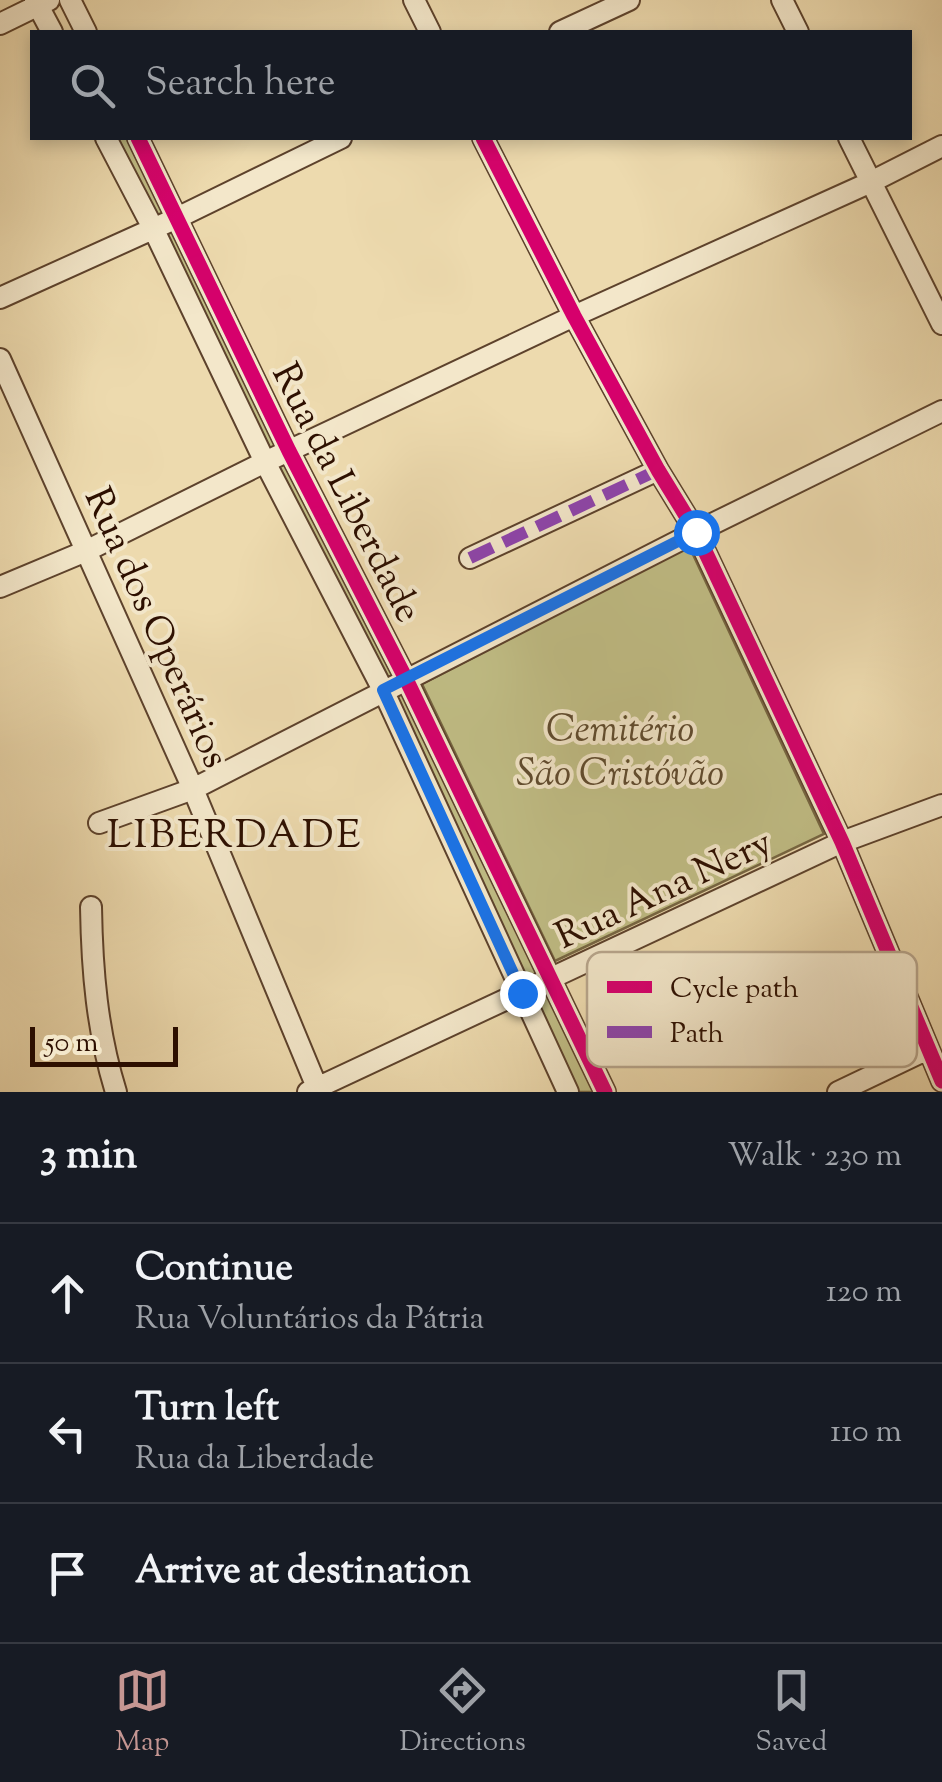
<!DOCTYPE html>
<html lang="en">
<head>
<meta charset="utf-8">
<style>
	body { margin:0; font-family:"Sorts Mill Goudy",serif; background:#20242c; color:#f1f3f6 }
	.scale { position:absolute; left:30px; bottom:25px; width:148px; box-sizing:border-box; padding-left:10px; border:5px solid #2d0f00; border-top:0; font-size:28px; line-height:35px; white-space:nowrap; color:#2d0f00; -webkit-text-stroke:8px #f3e7ca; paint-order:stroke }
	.stop { position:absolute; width:30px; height:30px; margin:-22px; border:8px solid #1a73e8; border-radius:50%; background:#fff }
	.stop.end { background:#1a73e8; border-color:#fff; box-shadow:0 2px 10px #0008 }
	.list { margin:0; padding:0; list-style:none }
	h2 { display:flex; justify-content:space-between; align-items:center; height:130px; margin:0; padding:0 40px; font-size:42px }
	h2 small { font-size:32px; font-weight:400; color:#9ea1a6 }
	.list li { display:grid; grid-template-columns:65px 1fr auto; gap:30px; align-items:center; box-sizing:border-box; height:140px; padding:0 40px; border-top:2px solid #363941 }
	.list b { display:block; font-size:38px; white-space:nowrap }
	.list p { margin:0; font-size:32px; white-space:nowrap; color:#9ea1a6 }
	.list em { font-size:32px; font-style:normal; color:#9ea1a6 }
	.icon { flex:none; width:55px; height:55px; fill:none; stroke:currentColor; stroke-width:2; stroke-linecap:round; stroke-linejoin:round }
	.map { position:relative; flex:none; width:942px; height:1092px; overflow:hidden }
	.search { position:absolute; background:#171b24; box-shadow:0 5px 15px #0003; left:30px; right:30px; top:30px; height:110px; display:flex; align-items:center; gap:25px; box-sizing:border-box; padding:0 35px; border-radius:0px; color:#9ea1a6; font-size:38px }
	.sheet { height:550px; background:#171b24 }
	nav { display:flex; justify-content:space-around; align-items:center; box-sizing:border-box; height:140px; border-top:2px solid #363941; background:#171b24; font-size:28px; color:#9ea1a6 }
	nav a { display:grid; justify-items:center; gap:5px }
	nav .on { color:#c59692 }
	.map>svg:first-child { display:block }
	.green { fill:#c0bd85; stroke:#766642; stroke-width:2.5 }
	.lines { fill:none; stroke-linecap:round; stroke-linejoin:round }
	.minor-casing { stroke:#5d422c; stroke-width:24 }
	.minor { stroke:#f3e7ca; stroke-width:20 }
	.quiet { stroke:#8e44ad; stroke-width:12; stroke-dasharray:25 12; stroke-linecap:butt }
	.cycleway-casing { stroke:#f3e7ca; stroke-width:21 }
	.cycleway { stroke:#d6006c; stroke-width:15 }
	.route { stroke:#1a73e8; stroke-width:12 }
	.labels { text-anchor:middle; stroke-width:8; stroke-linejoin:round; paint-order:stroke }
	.street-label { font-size:38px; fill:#2d0f00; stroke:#f3e7ca }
	.park-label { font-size:38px; font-style:italic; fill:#604c2f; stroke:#f3e7ca }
	.neighbourhood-label { font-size:40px; letter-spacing:2.5px; fill:#2d0f00; stroke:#f3e7ca }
	.key { fill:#f3e7ca; stroke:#b8a68d; stroke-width:2.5 }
	.key-label { font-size:28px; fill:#2d0f00 }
</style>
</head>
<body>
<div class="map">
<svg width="942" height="1092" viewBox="0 0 942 1092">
	<rect width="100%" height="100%" fill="#eddaae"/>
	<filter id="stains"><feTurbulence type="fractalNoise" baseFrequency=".002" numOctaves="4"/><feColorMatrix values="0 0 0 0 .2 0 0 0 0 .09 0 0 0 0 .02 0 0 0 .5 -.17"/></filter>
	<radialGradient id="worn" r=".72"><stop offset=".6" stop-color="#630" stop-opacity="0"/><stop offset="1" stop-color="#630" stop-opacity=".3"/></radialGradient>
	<path class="green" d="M112,138h21l38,77 -16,6z
		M176,225l106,224 -15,7 -107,-224z
		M288,458l111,215 -17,8 -110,-216z
		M689,546l135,288 -269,127 -133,-277z
		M404,685l139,290 -18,9 -136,-291z
		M549,985l49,107h-24l-46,-96z"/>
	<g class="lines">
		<g class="minor-casing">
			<path id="minor" d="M35,0l17,32
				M70,0l16,32
				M414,0l16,32
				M782,0l16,32
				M0,24l49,-24
				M560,32l69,-32
				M106,138l47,90 112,234 118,228 185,402
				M138,138l151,313 117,228 199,413
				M483,138l91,178 84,154 38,62 146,310 100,239
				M849,138l93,186
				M0,298l177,-80 164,-80
				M0,359l193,430 126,303
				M470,558l188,-88
				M0,587l86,-36 179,-89 309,-146 297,-134 71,-36
				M99,823l94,-34 503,-257 246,-121
				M91,907c1,63 6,124 25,185
				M308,1092l534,-250 100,-37
				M838,1092l90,-43"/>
		</g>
		<use href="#minor" class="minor"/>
		<path class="quiet" d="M470,558l188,-88"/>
		<g class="cycleway-casing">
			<path id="cycleway" d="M138,138l151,313 117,228 199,413
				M483,138l91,178 84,154 38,62 146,310 100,239"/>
		</g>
		<use href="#cycleway" class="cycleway"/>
	</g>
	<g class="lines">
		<path class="route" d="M522,993l-139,-303 313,-158"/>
	</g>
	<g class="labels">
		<g class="street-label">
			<text transform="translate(348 492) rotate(63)" y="13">Rua da Liberdade</text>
			<text transform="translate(158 627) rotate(66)" y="13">Rua dos Operários</text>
			<text transform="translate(663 888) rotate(-25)" y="13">Rua Ana Nery</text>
		</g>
		<g class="park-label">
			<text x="620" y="741">Cemitério<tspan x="620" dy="44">São Cristóvão</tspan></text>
		</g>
		<g class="neighbourhood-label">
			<text x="235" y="847">LIBERDADE</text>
		</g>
	</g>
	<rect x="587" y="952" width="330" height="115" rx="15" class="key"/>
	<rect x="607" y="981" width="45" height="12" fill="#d6006c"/>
	<rect x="607" y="1026" width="45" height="12" fill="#8e44ad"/>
	<g class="key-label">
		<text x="670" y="997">Cycle path</text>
		<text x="670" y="1042">Path</text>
	</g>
	<rect width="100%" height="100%" filter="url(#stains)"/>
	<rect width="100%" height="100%" fill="url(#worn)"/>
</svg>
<div class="scale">50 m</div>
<div class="stop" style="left:696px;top:532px"></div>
<div class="stop end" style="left:522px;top:993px"></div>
<div class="search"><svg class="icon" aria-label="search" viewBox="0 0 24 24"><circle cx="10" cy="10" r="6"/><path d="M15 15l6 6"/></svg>Search here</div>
</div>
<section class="sheet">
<h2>3 min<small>Walk · 230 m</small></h2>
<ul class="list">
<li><svg class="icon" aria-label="ahead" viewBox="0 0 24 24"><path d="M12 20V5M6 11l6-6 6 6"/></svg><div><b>Continue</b><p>Rua Voluntários da Pátria</p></div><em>120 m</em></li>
<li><svg class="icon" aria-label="left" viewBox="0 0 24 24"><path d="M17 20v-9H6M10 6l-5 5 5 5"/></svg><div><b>Turn left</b><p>Rua da Liberdade</p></div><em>110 m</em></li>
<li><svg class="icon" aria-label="arrive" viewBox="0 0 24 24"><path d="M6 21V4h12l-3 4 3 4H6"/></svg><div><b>Arrive at destination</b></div></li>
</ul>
</section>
<nav>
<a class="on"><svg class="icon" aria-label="map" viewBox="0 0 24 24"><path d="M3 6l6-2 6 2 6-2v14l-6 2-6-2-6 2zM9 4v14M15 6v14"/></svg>Map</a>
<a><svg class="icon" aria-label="directions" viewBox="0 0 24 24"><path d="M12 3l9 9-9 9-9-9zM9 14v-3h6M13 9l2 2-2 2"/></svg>Directions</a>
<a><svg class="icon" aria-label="saved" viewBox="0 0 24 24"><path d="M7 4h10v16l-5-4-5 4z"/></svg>Saved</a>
</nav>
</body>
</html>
